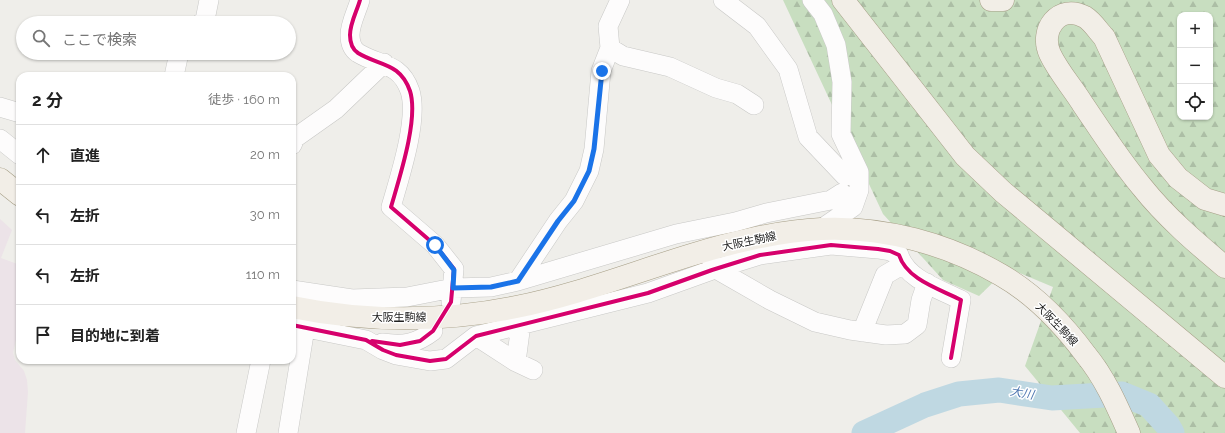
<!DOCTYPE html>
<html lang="ja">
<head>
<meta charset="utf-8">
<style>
	body { margin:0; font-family:Raleway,"Noto Sans JP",sans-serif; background:#f2f2f2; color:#222 }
	.controls { position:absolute; right:12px; top:12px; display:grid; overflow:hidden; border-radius:8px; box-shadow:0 1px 3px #0004 }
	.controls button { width:36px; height:36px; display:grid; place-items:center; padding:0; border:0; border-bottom:1px solid #e0e0e0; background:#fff; color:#222; font:20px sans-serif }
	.stop { position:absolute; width:12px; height:12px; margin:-9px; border:3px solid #1a73e8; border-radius:50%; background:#fff }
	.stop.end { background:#1a73e8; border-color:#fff; box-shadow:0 1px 4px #0008 }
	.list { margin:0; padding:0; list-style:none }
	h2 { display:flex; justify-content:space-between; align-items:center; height:52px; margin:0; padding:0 16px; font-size:17px }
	h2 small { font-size:13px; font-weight:400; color:#767676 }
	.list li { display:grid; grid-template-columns:26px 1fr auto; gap:12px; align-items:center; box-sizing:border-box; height:60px; padding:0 16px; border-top:1px solid #e0e0e0 }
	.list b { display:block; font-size:15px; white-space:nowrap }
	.list em { font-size:13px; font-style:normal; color:#767676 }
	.icon { flex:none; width:22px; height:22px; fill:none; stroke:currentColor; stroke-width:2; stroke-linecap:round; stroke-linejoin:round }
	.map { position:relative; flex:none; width:1225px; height:433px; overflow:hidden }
	.search { position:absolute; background:#fff; box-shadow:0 1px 3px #0004; left:16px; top:16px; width:280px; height:44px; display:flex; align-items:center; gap:10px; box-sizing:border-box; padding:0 14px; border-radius:22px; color:#767676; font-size:15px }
	.panel { position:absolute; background:#fff; box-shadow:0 1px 3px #0004; left:16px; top:72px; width:280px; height:292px; border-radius:12px }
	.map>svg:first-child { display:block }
	.industrial { fill:#ece3e8 }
	.forest { fill:url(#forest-firs); fill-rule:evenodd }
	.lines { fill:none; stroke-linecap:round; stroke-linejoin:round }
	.river { stroke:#bfd8e2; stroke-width:25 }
	.minor-casing { stroke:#c8c8c6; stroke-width:20 }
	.major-casing { stroke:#a69e86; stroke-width:23 }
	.minor { stroke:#fdfcfc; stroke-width:19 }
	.major { stroke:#f2eee7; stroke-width:22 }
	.cycleway-casing { stroke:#fff; stroke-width:6 }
	.cycleway { stroke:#d6006c; stroke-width:4 }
	.route { stroke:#1a73e8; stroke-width:5 }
	.labels { text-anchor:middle; stroke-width:3; stroke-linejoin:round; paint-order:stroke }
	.street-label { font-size:11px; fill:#212121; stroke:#fff }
	.water-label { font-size:12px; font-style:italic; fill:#4e77b1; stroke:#fff }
</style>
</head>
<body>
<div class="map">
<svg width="1225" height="433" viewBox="0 0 1225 433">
	<defs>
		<pattern id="forest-firs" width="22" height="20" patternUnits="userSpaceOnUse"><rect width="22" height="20" fill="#c8dec0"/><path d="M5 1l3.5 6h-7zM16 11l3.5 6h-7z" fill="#acbea5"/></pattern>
	</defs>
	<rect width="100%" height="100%" fill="#efeeea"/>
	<path class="industrial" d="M0,219l12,11 -11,28 19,7v57l-7,31 2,7 9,11 3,9 1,12 -3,41h-25z"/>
	<path class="forest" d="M783,0h442v433h-145l-55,-67 28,-79 -45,-19 -29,28 -36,-16 -60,-66zM1180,15h30v102h-30z"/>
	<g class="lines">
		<path class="river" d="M864,433l61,-28 34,-11 40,-4 53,8 70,-4 27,11 19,21 4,7"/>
		<g class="minor-casing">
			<path id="minor" d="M360,0c-3,11 -10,23 -10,35 0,7 2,14 8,18 21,13 42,9 52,38 9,28 -11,88 -19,116l44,38 19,24 -3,33
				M620,0l-12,26 2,22 13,8 47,11 46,21 21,6 17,11
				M723,0l34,26 31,43 20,68 37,39
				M812,0l11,14 13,31 6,37 -1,52 18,38v18l-6,17 -32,22
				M201,23l4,-3 4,-20
				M174,76l5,-23
				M0,107l20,6
				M0,139l20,16
				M292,145l3,-7 41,-29 48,-46
				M712,263l4,6 54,31 45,22 35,8 36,5 19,-1 12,-9 4,-25 6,-17
				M518,281l158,-47 59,-12 31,-9 65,-13 11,-7
				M292,290l60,9 55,-2 46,-9 38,-1 27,-6 40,-60 16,-20 15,-30 5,-22 7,-78 9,-23
				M292,325l74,15 17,10 13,5 34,6 16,-2 30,-23 172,-43 64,-23 48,-15 71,-10 47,4 12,2 9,4c8,25 41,34 62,45l-10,58
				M862,332l23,-57 17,-10
				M476,336l40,26 17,8
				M382,343c22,3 34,1 51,-12
				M516,362l5,-38
				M246,433l15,-73
				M288,433l17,-105"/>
		</g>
		<g class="major-casing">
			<path id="major" d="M843,0l122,156 38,36 222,185
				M991,0h12
				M0,179l20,16
				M1225,205l-20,-6 -27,-21 -19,-23 -55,-118c-6,-6 -11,-15 -19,-20 -26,-14 -46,13 -35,37 8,17 22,33 32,49 19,28 38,58 60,84 24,30 53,55 83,80
				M292,307c73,15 151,15 224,0 80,-16 156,-51 235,-68 23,-5 47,-9 70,-10 62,-3 127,15 180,46 33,19 62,49 85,80 19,23 31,51 43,78"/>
		</g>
		<use href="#minor" class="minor"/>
		<use href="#major" class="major"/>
		<g class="cycleway-casing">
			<path id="cycleway" d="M360,0c-3,11 -10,23 -10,35 0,7 2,14 8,18 21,13 42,9 52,38 9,28 -11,88 -19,116l44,38 19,24 -3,33 -18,29 -13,10 -20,4 -28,-4
				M292,325l74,15 17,10 13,5 34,6 16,-2 30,-23 172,-43 64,-23 48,-15 71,-10 47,4 12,2 9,4c8,25 41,34 62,45l-10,58"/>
		</g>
		<use href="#cycleway" class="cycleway"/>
	</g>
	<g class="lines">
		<path class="route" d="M435,245l19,25 -1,18 38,-1 27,-6 40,-60 16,-20 15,-30 5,-22 8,-78"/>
	</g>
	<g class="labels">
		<g class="street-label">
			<text transform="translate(749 241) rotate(-12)" y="4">大阪生駒線</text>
			<text x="399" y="321">大阪生駒線</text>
			<text transform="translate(1057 324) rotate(46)" y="4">大阪生駒線</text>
		</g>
		<g class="water-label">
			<text transform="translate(1022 393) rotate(10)" y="4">大川</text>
		</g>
	</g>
</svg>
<div class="controls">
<button>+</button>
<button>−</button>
<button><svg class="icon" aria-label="locate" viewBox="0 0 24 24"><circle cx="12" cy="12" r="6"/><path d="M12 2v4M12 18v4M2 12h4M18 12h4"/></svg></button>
</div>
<div class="stop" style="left:435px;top:245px"></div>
<div class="stop end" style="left:602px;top:71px"></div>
<div class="search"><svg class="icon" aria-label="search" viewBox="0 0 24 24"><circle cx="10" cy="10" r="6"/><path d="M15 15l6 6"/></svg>ここで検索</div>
<section class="panel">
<h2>2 分<small>徒歩 · 160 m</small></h2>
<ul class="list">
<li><svg class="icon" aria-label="ahead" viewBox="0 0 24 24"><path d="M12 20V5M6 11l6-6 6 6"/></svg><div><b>直進</b></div><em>20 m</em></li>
<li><svg class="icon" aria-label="left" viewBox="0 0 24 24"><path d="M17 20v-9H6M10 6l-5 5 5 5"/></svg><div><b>左折</b></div><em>30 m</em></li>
<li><svg class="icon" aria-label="left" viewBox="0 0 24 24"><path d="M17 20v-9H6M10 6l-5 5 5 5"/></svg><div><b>左折</b></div><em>110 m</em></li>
<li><svg class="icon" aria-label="arrive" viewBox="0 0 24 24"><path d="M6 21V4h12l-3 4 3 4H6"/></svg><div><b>目的地に到着</b></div></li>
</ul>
</section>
</div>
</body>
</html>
